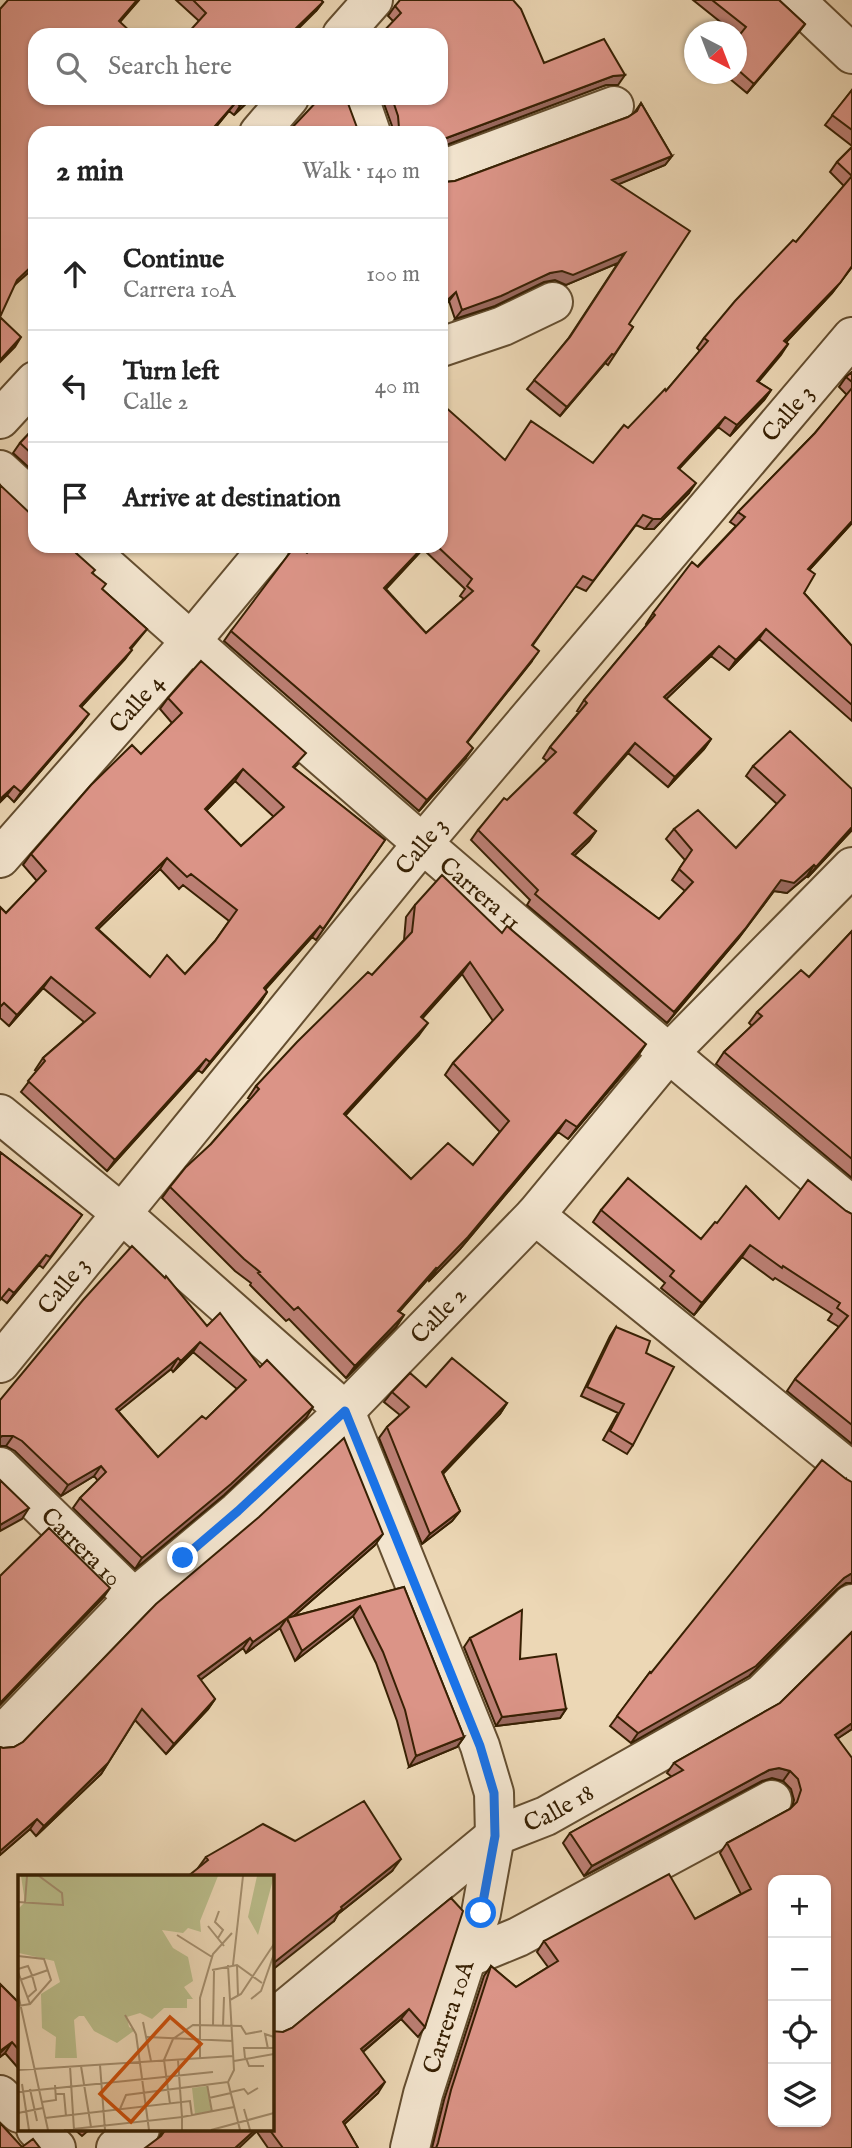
<!DOCTYPE html>
<html lang="en">
<head>
<meta charset="utf-8">
<style>
	body { margin:0; font-family:"IM FELL English",serif; background:#f2f2f2; color:#222 }
	.controls { position:absolute; right:21px; bottom:21px; display:grid; overflow:hidden; border-radius:14px; box-shadow:0 2px 5px #0004 }
	.controls button { width:63px; height:63px; display:grid; place-items:center; padding:0; border:0; border-bottom:2px solid #e0e0e0; background:#fff; color:#222; font:35px sans-serif }
	.compass { position:absolute; left:684px; top:21px; width:63px; height:63px; border-radius:50%; background:#fff; box-shadow:0 2px 5px #0004; rotate:138deg }
	.stop { position:absolute; width:21px; height:21px; margin:-16px; border:5px solid #1a73e8; border-radius:50%; background:#fff }
	.stop.end { background:#1a73e8; border-color:#fff; box-shadow:0 2px 7px #0008 }
	.list { margin:0; padding:0; list-style:none }
	h2 { display:flex; justify-content:space-between; align-items:center; height:91px; margin:0; padding:0 28px; font-size:30px }
	h2 small { font-size:23px; font-weight:400; color:#767676 }
	.list li { display:grid; grid-template-columns:46px 1fr auto; gap:21px; align-items:center; box-sizing:border-box; height:112px; padding:0 28px; border-top:2px solid #e0e0e0 }
	.list b { display:block; font-size:26px; white-space:nowrap }
	.list p { margin:0; font-size:23px; white-space:nowrap; color:#767676 }
	.list em { font-size:23px; font-style:normal; color:#767676 }
	.icon { flex:none; width:38px; height:38px; fill:none; stroke:currentColor; stroke-width:2; stroke-linecap:round; stroke-linejoin:round }
	.map { position:relative; flex:none; width:852px; height:2148px; overflow:hidden }
	.search { position:absolute; background:#fff; box-shadow:0 2px 5px #0004; left:28px; top:28px; width:420px; height:77px; display:flex; align-items:center; gap:18px; box-sizing:border-box; padding:0 24px; border-radius:21px; color:#767676; font-size:26px }
	.panel { position:absolute; background:#fff; box-shadow:0 2px 5px #0004; left:28px; top:126px; width:420px; height:427px; border-radius:21px }
	.map>svg:first-child { display:block }
	.lines { fill:none; stroke-linecap:round; stroke-linejoin:round }
	.minor-casing { stroke:#644e30; stroke-width:42 }
	.minor { stroke:#f3e5cf; stroke-width:38 }
	.wall { fill:#bc7f74; stroke:#372003; stroke-width:2; fill-rule:evenodd }
	.shaded-wall { fill:#99685e; stroke:#372003; stroke-width:2 }
	.building { fill:#db9487; stroke:#372003; stroke-width:2; fill-rule:evenodd }
	.route { stroke:#1a73e8; stroke-width:9 }
	.labels { text-anchor:middle; stroke-width:5; stroke-linejoin:round; paint-order:stroke }
	.street-label { font-size:24px; fill:#372003; stroke:#f3e5cf }
	.inset-road { fill:none; stroke:#a48e6e; stroke-width:2 }
	.view { fill:#cd500b; fill-opacity:0.15; stroke:#cd500b; stroke-width:3.5 }
	.inset-edge { fill:none; stroke:#372003; stroke-width:3.5 }
</style>
</head>
<body>
<div class="map">
<svg width="852" height="2148" viewBox="0 0 852 2148">
	<rect width="100%" height="100%" fill="#ecd7b5"/>
	<filter id="stains"><feTurbulence type="fractalNoise" baseFrequency=".00286" numOctaves="4"/><feColorMatrix values="0 0 0 0 .2 0 0 0 0 .09 0 0 0 0 .02 0 0 0 .5 -.17"/></filter>
	<radialGradient id="worn" r=".72"><stop offset=".6" stop-color="#630" stop-opacity="0"/><stop offset="1" stop-color="#630" stop-opacity=".3"/></radialGradient>
	<g class="lines">
		<g class="minor-casing">
			<g id="minor">
				<path d="M795,0l57,54"/>
				<path d="M342,35l31,-35"/>
				<path d="M359,98l12,35"/>
				<path d="M259,133l30,-35"/>
				<path d="M441,170l173,-64"/>
				<path d="M441,347l62,-21 50,-24"/>
				<path d="M0,419l35,-38"/>
				<path d="M0,470l35,32"/>
				<path id="s1" d="M84,546c251,225 508,445 768,660"/>
				<path id="s2" d="M0,858l191,-217 79,-95"/>
				<path d="M0,1114l121,99 224,198 135,335 14,47 1,43 -14,77 -58,181 -13,54"/>
				<path d="M535,1215l317,257"/>
				<path id="s3" d="M0,1363l423,-520 429,-506"/>
				<path id="s4" d="M0,1467l134,131"/>
				<path id="s5" d="M0,1737l134,-139 104,-87 107,-100 190,-196 133,-161 184,-187"/>
				<path d="M467,1958l51,-21 254,-137"/>
				<path id="s6" d="M271,2021l224,-185 51,-20 216,-122 90,-90"/>
				<path d="M0,2095l19,18"/>
				<path d="M36,2129l20,19"/>
				<path d="M116,2148l24,-19"/>
			</g>
		</g>
		<use href="#minor" class="minor"/>
	</g>
	<path class="wall" d="M8,0h131l-19,22 -85,13 217,63 -18,17 -5,-4 -18,22h-176l-21,153z
		M176,0h145l2,2 -7,9 -117,10z
		M693,0h86l26,24 -7,9 -51,60 -23,-19h13v-36l1,-3 -1,-1v-2h-4z
		M395,6l149,57 74,22h-12l-165,48h-49v-7l-10,-28h59l-48,-77 -5,-5z
		M852,90v56l-27,-21z
		M641,103l31,53 -7,9 -47,19 11,140 4,3 -25,38 -3,-2 -45,53 -33,-27 41,-50 50,-76 -52,22 -11,-5 -11,2 -49,24 -40,13 -6,-18 -4,-119 10,-1 173,-64 6,-4z
		M852,147v120l-20,26 -46,49 2,2 -30,38 13,8 -7,10 -34,36 -12,-9 -39,42 10,24 -35,36h-9l-9,-4 -50,66 -11,-5 -42,59 -1,16 -65,82 -1,15 -47,53 -195,-170 7,-10 83,-85h127l64,-86 88,3 73,-72 34,-40 -3,-3 7,-10 92,-96 48,-56 -14,-14 7,-10zM423,549l42,40 -5,7 4,3 -38,34 -40,-44z
		M852,372v151l-43,47 -5,23 48,53v75l-93,-82 -30,31 -18,-14 -45,43 45,40 -7,10 -36,38 -40,-34 -53,61 21,17 -7,10 -15,14 85,64 26,-28 -13,-11 13,-20 -19,-21 8,-10 62,19 41,-44 -31,-28 7,-10 99,64 -44,47 -1,-1 -20,17 -13,-2 -36,48 -71,84 -140,-118 3,-5 -59,-60 7,-10 69,-69 -4,-3 7,-11 29,-35 -2,-1 7,-11 63,-75 -1,-1 7,-11 83,-87 -6,-4 8,-10 77,-79 32,-38 -8,-8 7,-10z
		M35,427v46l-22,-20 7,-10z
		M0,485l35,61 41,7 17,20 9,16 45,40 -16,20 -6,10 -44,48 1,16 -68,79 -7,-7 -7,7z
		M168,698l130,66 -4,4 91,72 -69,100 -4,-3 -47,52 2,3 -7,11 -58,70 -4,-3 -91,101 -86,-79 16,-21 -2,-1 8,-12 41,-36 -41,-34 -34,38 -9,-8v-111l6,6 31,-32 -14,-16 8,-11 110,-100 31,-31 -12,-14zM235,781l39,36 -33,29 -35,-35zM160,869l19,20 4,-4 46,36 -14,20 -30,33 -35,3 -52,-48z
		M415,905l87,28 136,123 -70,83 -10,-7 -98,117 -31,32 -1,-2 -29,33 5,3 -8,12 -50,51 -57,-59 -3,2 -36,-36 1,-2 -16,-12 -73,-73 8,-11 41,-43 39,-45 -2,-1 8,-12 116,-111 32,-35 2,-23zM462,974l31,47 -40,42 -8,12 55,57 -27,33 -62,14 -66,-63 74,-81 3,-17z
		M852,931v247l-136,-114 8,-12 28,-26 -3,-3 8,-11 52,-35z
		M0,1152l82,63 -39,53 -4,-3 -32,38 -5,-4z
		M601,1210l100,29 16,-16 62,-4 67,-8 6,3v230l-65,-53 8,-12 44,-52 -11,-7 4,-6 -57,-36 -2,2 -31,-23 -48,58 -33,-27 4,-5 -72,-61z
		M207,1326l53,41 46,51 -82,77 -89,74 -62,-61 7,-10 18,-17 -4,-5 -33,20 -46,-45 -9,-5 -6,-46zM193,1352l44,37 -31,30 -48,38 -40,-46 53,-42 2,3z
		M616,1327l17,118 -6,9 -24,-14 15,-27 -37,-17 29,-60z
		M426,1387l81,16 -7,11 -57,60 17,37 -8,10 -30,23 -43,-106 8,-11 13,-12 -16,-13 8,-10z
		M846,1479l6,104h-6l-9,6 -88,87 -118,67 -21,-17 40,-54 1,1z
		M375,1545l-81,71 110,-29 60,150 -7,10 -48,20 -12,-46 -21,-58 -23,-47 -58,45 -15,-33 -34,25 -3,-5 -43,32 15,19 -7,10 -42,45 -31,-34 -34,54 -65,62 -6,-7 -30,26v-108l3,1 11,-1z
		M852,1632v97l-14,9 14,410h-420l12,-48 40,-124 7,-10 25,21 32,-20 -11,-15 7,-11 151,-22 46,-25 -21,-41 7,-10 63,-34 2,-2 2,-7 -3,-11 -8,-8 -11,-3 -10,3 -178,95 -21,-33 7,-10 102,-56 -5,-4 7,-10 106,-60z
		M470,1638l50,21 46,50 -6,9 -64,8 -32,-79z
		M295,1841l97,30 -54,43 -4,7 -136,-53 8,-11z
		M451,1898l-26,129 -7,10 -17,-18 -38,33 15,41 -34,31 14,24h-90l-11,-16 -97,4 3,-7h108l12,-97 9,-4z
		M0,1984l19,19v66l-14,-16 -5,4z
		M74,2129h16l-8,7z"/>
	<path class="shaded-wall" d="M137,0h2l-27,30 7,-9z
		M323,2l-7,9 -24,24h-3z
		M805,24l-7,9 -51,60 7,-9z
		M625,75l-7,10h-12l-165,62v-7l172,-64z
		M249,98h3l-18,17 6,-9z
		M236,102l-25,31h-2z
		M672,156l-7,9 -60,25 7,-10z
		M625,253l-7,10 -52,22 -11,-5 -11,2 -49,24 -40,13 7,-9 88,-37z
		M35,263v4l-25,22 7,-9z
		M852,266l-20,27 -55,59 7,-11z
		M456,292l-7,9 -8,8v-3z
		M21,337l-6,10 -15,15v-2z
		M788,344l-7,11 -31,37 7,-11z
		M612,354l-7,9 -45,53 7,-9z
		M771,390l-7,10 -34,36 7,-11z
		M725,417l-7,10 -48,51 8,-10z
		M696,483l-7,10 -35,36h-9l8,-10z
		M852,521v2l-51,56 7,-10z
		M424,546h1l-2,3 -46,49 7,-10z
		M766,629l-7,10 -30,31 7,-10z
		M719,646l-8,10 -54,52 7,-11z
		M132,650l-7,9 -52,57 7,-10z
		M539,651l-7,10 -73,91 8,-10z
		M89,714l-7,9 -68,79 7,-10z
		M711,739l-7,10 -36,38 7,-10z
		M635,743l-7,10 -61,71 7,-11z
		M473,748l-7,10 -47,53 8,-11z
		M243,769l-8,12 -38,39 8,-11z
		M14,786l-7,9 -7,7v-3z
		M852,827v3l-44,47 8,-10z
		M596,831l-7,10 -24,24 7,-11z
		M167,858l-7,11 -72,70 8,-11z
		M814,865l-7,11 -20,17 -13,-2 -36,48 -71,84 114,-143z
		M320,926l-8,11 -56,63 8,-12z
		M470,962l-8,12 -49,55 8,-12z
		M51,977l-8,11 -34,38 8,-11z
		M267,992l-7,11 -58,70 8,-11z
		M428,1023l-9,12 -84,91 9,-12z
		M646,1044l-8,12 -70,83 9,-12z
		M206,1059l-8,11 -91,101 8,-11z
		M566,1120l-8,12 -98,117 -31,32 8,-12z
		M750,1245l-8,12 -48,58 8,-12z
		M46,1255l-7,10 -32,38 7,-10z
		M436,1268l-8,11 -38,43 8,-11z
		M404,1315l-8,12 -50,51 9,-12z
		M200,1342l-7,10 -20,20 8,-11z
		M178,1358l-7,11 -62,50 7,-10z
		M507,1403l-7,11 -66,68 8,-10z
		M313,1407l-7,11 -82,77 -89,74 7,-11z
		M2,1436h11l-7,10h-6v-9z
		M101,1466l-7,10 -33,20 7,-11z
		M29,1508l-7,11 -22,12v-6z
		M460,1511l-8,10 -30,23 8,-10z
		M383,1534l-8,11 -87,76 -1,-3z
		M852,1573v10h-6l-9,6 -88,87 -118,67 7,-10 206,-155z
		M110,1588l-7,10 -103,107v-2z
		M360,1606l-7,10 -58,45 7,-10z
		M287,1618l-7,10 -34,25 7,-11z
		M250,1638l-7,10 -52,39 7,-11z
		M215,1699l-7,10 -42,45 8,-10z
		M566,1709l-6,9 -64,8 6,-9z
		M852,1723v6l-24,16 7,-10z
		M464,1737l-7,10 -48,20 7,-11z
		M108,1763l-7,11 -65,62 8,-10z
		M779,1768l11,3 -7,10 -11,-3 -10,3 -178,95 8,-10 177,-96z
		M37,1819l-7,10 -30,26v-4z
		M401,1859l-9,12 -54,43 -4,7 -63,50v-6l70,-58z
		M409,2009l-8,10 -47,40 7,-10z
		M12,2042l-7,11 -5,4v-4z
		M385,2082l-7,11 -42,39 7,-10z
		M256,2129h3l-20,19h-4z"/>
	<path class="building" d="M8,0h129l-18,21 15,14h-99v63h214l-9,8 -4,-4 -27,31h-174v130l-18,17 -17,37v-308z
		M193,0h128l2,2 -34,33h-103l20,-22z
		M400,0h113l8,9 23,54 60,-24 21,36 -12,1 -172,64v-7h-44l2,-5 -1,-12 -6,-18h49v-63h-61l21,-22 -6,-7z
		M712,0h67l26,24 -51,60 -17,-15v-31l9,-11z
		M852,90v40l-20,-15z
		M320,98h26l13,35h-72z
		M641,103l31,53 -60,24 78,51 -61,93 4,3 -19,28 -2,-1 -45,53 -33,-27 36,-43 55,-84 -52,22 -11,-4 -12,2 -49,23 -39,14 -6,-18 -15,14v-126l4,2 10,-1 173,-64 9,-6z
		M852,147v119l-12,17 -56,58 4,3 -31,37 14,9 -34,35 -12,-8 -47,51 18,15 -35,36h-8l-10,-4 -50,66 -10,-5 -51,69 7,6 -72,91 6,6 -46,52 -196,-169 64,-85h4l8,7 7,-7h110l-40,42 42,45 47,-42 -6,-5 5,-7 -35,-33h4v-140l1,-2 63,56 26,-39 62,42 31,-38 4,3 37,-39 1,2 42,-50 -4,-3 31,-37 58,-61 3,2 56,-66 -15,-14z
		M0,317l21,20 -21,23z
		M852,372v10l-6,-5z
		M852,388v133l-44,48 7,5 -11,19 48,53v59l-86,-76 -30,31 -17,-14 -55,51 47,42 -36,38 -40,-34 -61,70 22,18 -24,23 87,65 34,-37 -14,-13 13,-19 -18,-21 24,-19 38,38 49,-53 -32,-29 37,-35 62,58v38l-36,40 -2,-2 -20,18 -13,-3 -36,49 -71,83 -139,-118 3,-4 -60,-60 26,-32 3,2 49,-48 -6,-5 37,-44 -3,-3 71,-85 -2,-2 39,-51 6,5 47,-50 -7,-5 77,-79z
		M35,427v30l-15,-14z
		M0,485l35,33v28h37l4,7 19,17 -3,3 14,11 -4,5 45,40 -17,19 2,2 -52,56 9,8 -68,78 -7,-6 -14,13z
		M201,661l105,92 -13,14 92,73 -62,89 -3,-3 -56,62 3,4 -57,70 -4,-3 -91,101 -87,-79 17,-20 -2,-3 52,-45 -44,-36 -34,38 -13,-12 -4,4v-100l6,6 40,-42 -15,-17 60,-69 41,-40 9,9 41,-41 -14,-15zM243,769l41,38 -43,39 -36,-37zM167,858l20,19 4,-3 46,36 -22,31 -30,33 -18,-19 -17,22 -54,-49z
		M442,875l60,58 5,-7 139,118 -69,83 -11,-7 -98,117 -31,32 -1,-1 -38,43 6,4 -49,51 -57,-59 -4,3 -36,-37 2,-1 -16,-13 -74,-72 16,-20 25,-23 48,-55 -3,-3 41,-44 71,-70 4,3 40,-43 3,-27zM470,962l33,48 -50,53 56,58 -36,44 -25,-22 -37,36 -67,-65 84,-91 -7,-6z
		M852,931v228l-128,-107 38,-36 -5,-4 44,-42 8,7z
		M0,1152l82,63 -32,42 -4,-2 -32,38 -5,-4 -9,11z
		M628,1178l73,61 14,-17 2,1 29,-37 33,33 29,-39 38,31 6,3v211l-57,-46 53,-63 -11,-8 3,-5 -57,-37 -1,2 -32,-23 -48,58 -32,-27 4,-5 -73,-61z
		M132,1246l33,32 1,-2 41,50 13,-13 40,54 7,-7 46,47 -82,77 -89,74 -62,-60 26,-26 -5,-6 -33,19 -46,-44 -9,-5h-11l-2,1v-37l83,-100zM200,1342l46,38 -40,39 -4,-3 -44,41 -42,-48 62,-51 3,3z
		M616,1327l34,14 -4,12 28,14 -41,78 -23,-14 14,-27 -37,-17z
		M452,1358l55,45 -65,69 18,39 -30,23 -43,-107 22,-20 -17,-15 18,-19 16,14z
		M344,1438l39,96 -96,84 117,-31 60,150 -48,19 -11,-46 -22,-58 -23,-46 -58,45 -15,-33 -34,24 -3,-4 -52,38 17,23 -41,45 -32,-35 -34,54 -64,63 -7,-7 -37,32v-104l3,1 11,-1 9,-5 133,-138 103,-87z
		M822,1460l24,19 6,3v91l-8,5 -88,88 -118,67 -21,-17 33,-44 1,1z
		M0,1480l29,28 -29,17z
		M49,1528l61,60 -110,115v-127z
		M522,1610l-2,49 36,-5 10,55 -64,8 -32,-79z
		M852,1632v91l-17,12 17,23v390h-416l2,-5 13,-53 40,-124 25,21 42,-26 -14,-20 125,-67 26,45 56,-30 -24,-46 63,-34 7,-7 4,-12 -3,-11 -8,-8 -11,-3 -10,2 -177,96 -22,-33 113,-63 -9,-7 106,-60zM773,1880h53v242h-53z
		M364,1801l37,58 -60,48 1,2 -71,56v-88h-84l21,-17 -2,-3 57,-33 32,17z
		M451,1898l12,13 -38,116 -16,-18 -48,40 24,33 -42,40 15,26h-75l-14,-19h2v-98l12,1 9,-4z
		M0,1984l19,19v47l-7,-8 -12,9z
		M0,2123l22,24 11,-8 7,9h-40z
		M166,2129h90l-21,19h-90l16,-12z"/>
	<g class="lines">
		<path class="route" d="M183,1558l55,-47 107,-100 135,335 14,47 1,43 -14,77"/>
	</g>
	<g class="labels">
		<g class="street-label">
			<text dy="8" stroke="none"><textPath href="#s3" startOffset="1234">Calle 3</textPath></text>
			<text dy="8" stroke="none"><textPath href="#s2" startOffset="206">Calle 4</textPath></text>
			<text dy="8" stroke="none"><textPath href="#s3" startOffset="667">Calle 3</textPath></text>
			<text dy="8" stroke="none"><textPath href="#s1" startOffset="527">Carrera 11</textPath></text>
			<text dy="8" stroke="none"><textPath href="#s3" startOffset="100">Calle 3</textPath></text>
			<text dy="8" stroke="none"><textPath href="#s5" startOffset="609">Calle 2</textPath></text>
			<text dy="8" stroke="none"><textPath href="#s4" startOffset="114">Carrera 10</textPath></text>
			<text dy="8" stroke="none"><textPath href="#s6" startOffset="360">Calle 18</textPath></text>
			<text transform="translate(448 2017) rotate(-72)" y="8">Carrera 10A</text>
		</g>
	</g>
	<g transform="translate(18 1875)">
		<rect width="256" height="256" fill="#ecd7b5"/>
		<path d="M3,1h197l-18,45 1,11 -13,-4 -5,5 -21,-3 11,18 15,9 5,24 -9,6 9,12h-6v9h-23l-12,11 -12,-6 -13,4 2,10 6,3 -18,13 -23,-12 -10,-15h-5l-5,4 3,38h-22l1,-21 -14,-9 -1,-34 19,-12 -6,-21 -35,-8 -1,-44 7,-7zM239,1h17l-16,59 -10,-18zM189,211l4,25 -16,3 -3,-26z" fill="#babd8b"/>
		<path class="inset-road" d="M0,27l45,3 -1,-12 -23,-17M7,27l2,-26M190,51l16,20M159,60l35,22M200,63l5,-8 -8,-8 4,-11M0,81l26,3 7,21 -21,24 -12,2M210,90l6,105 -6,12 12,48M215,90l10,-89M219,90l1,31M0,94l10,-3 4,9 4,15 -9,8M194,95l25,-5 25,18M0,97l12,32M2,105l28,-10M0,119l30,136M233,124l10,-8 13,-37M212,125l11,-6 33,-50M107,140l11,19M125,147l8,39M195,151l1,-55M205,151l1,-29M118,159l13,96M129,162l86,4M250,174l-3,-15 9,3M182,183v-60l13,-44 19,-21M227,183l-1,-10h30M228,183l3,8h15M160,185l4,57 52,-10M216,186l40,-7M82,190l5,65M52,191l4,64M63,191l10,61M0,195l215,-14M4,209l7,46M189,209l5,28M12,214l7,32M0,217l195,-20M213,217l13,-3 4,5 10,-6M38,219h8l2,22M191,223l22,-5M24,227l14,-2 -1,-15M152,229l-6,-44 9,-21 20,-14 48,1 5,8 16,-3M102,234l6,-14 102,-13M226,234l6,21M0,238l25,-5M27,243l145,-17 2,15M46,255l118,-13v13M193,255l63,-17"/>
		<path class="view" d="M152,142l31,27 -70,78 -31,-28z"/>
		<rect width="256" height="256" class="inset-edge"/>
	</g>
	<rect width="100%" height="100%" filter="url(#stains)"/>
	<rect width="100%" height="100%" fill="url(#worn)"/>
</svg>
<div class="controls">
<button>+</button>
<button>−</button>
<button><svg class="icon" aria-label="locate" viewBox="0 0 24 24"><circle cx="12" cy="12" r="6"/><path d="M12 2v4M12 18v4M2 12h4M18 12h4"/></svg></button>
<button><svg class="icon" aria-label="layers" viewBox="0 0 24 24"><path d="M12 4l9 5-9 5-9-5zM3 14l9 5 9-5"/></svg></button>
</div>
<svg class="compass" viewBox="-18 -18 36 36"><path d="M0-13l5 13h-10z" fill="#e53935"/><path d="M0 13l5-13h-10z" fill="#767676"/></svg>
<div class="stop" style="left:481px;top:1913px"></div>
<div class="stop end" style="left:183px;top:1558px"></div>
<div class="search"><svg class="icon" aria-label="search" viewBox="0 0 24 24"><circle cx="10" cy="10" r="6"/><path d="M15 15l6 6"/></svg>Search here</div>
<section class="panel">
<h2>2 min<small>Walk · 140 m</small></h2>
<ul class="list">
<li><svg class="icon" aria-label="ahead" viewBox="0 0 24 24"><path d="M12 20V5M6 11l6-6 6 6"/></svg><div><b>Continue</b><p>Carrera 10A</p></div><em>100 m</em></li>
<li><svg class="icon" aria-label="left" viewBox="0 0 24 24"><path d="M17 20v-9H6M10 6l-5 5 5 5"/></svg><div><b>Turn left</b><p>Calle 2</p></div><em>40 m</em></li>
<li><svg class="icon" aria-label="arrive" viewBox="0 0 24 24"><path d="M6 21V4h12l-3 4 3 4H6"/></svg><div><b>Arrive at destination</b></div></li>
</ul>
</section>
</div>
</body>
</html>
